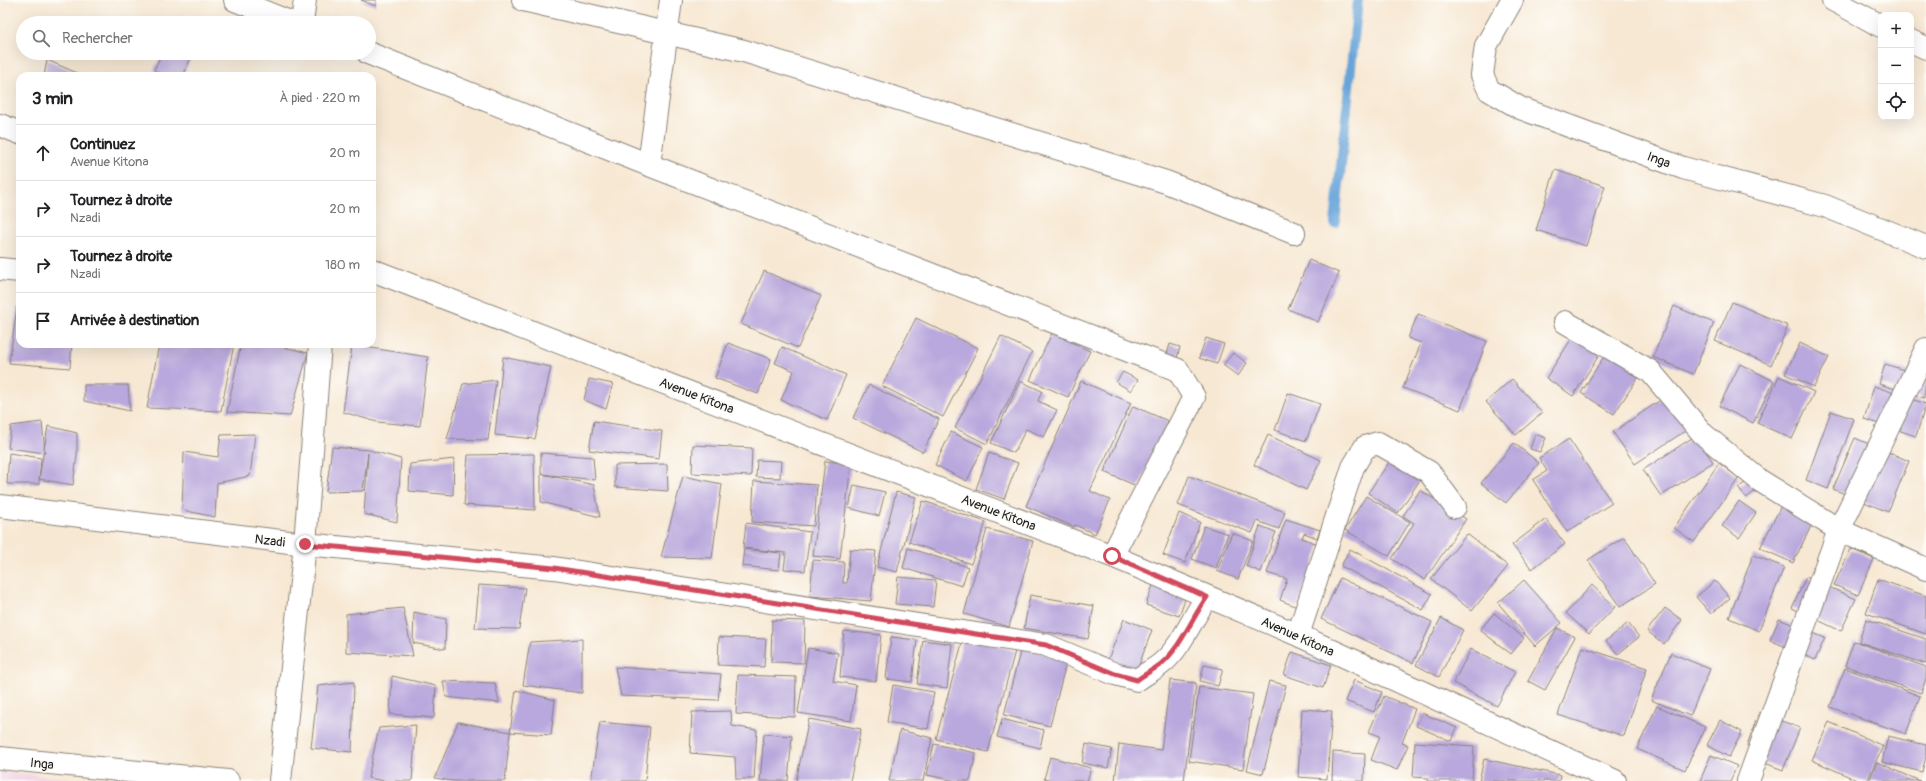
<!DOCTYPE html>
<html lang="fr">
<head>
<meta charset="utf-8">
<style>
	body { margin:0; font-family:Pangolin,sans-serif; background:#f2f2f2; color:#202124 }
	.controls { position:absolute; right:12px; top:12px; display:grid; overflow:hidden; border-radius:8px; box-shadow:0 4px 16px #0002 }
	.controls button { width:36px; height:36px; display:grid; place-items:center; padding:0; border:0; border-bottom:1px solid #e0e0e0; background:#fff; color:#202124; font:20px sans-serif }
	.stop { position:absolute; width:12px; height:12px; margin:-9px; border:3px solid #d1495b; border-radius:50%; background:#fff }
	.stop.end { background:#d1495b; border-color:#fff; box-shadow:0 1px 4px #0008 }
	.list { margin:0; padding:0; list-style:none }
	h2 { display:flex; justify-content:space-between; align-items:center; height:52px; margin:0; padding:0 16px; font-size:17px }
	h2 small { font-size:13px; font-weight:400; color:#757577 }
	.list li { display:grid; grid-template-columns:26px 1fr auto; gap:12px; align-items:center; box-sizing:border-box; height:56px; padding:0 16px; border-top:1px solid #e0e0e0 }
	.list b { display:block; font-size:15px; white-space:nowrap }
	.list p { margin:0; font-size:13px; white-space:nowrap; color:#757577 }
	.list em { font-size:13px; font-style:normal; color:#757577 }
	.icon { flex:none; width:22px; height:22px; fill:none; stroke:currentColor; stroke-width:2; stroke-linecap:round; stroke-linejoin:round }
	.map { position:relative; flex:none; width:1926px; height:781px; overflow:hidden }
	.search { position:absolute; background:#fff; box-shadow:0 4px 16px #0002; left:16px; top:16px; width:360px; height:44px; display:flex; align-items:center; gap:10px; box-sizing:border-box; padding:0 14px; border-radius:22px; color:#757577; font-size:15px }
	.panel { position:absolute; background:#fff; box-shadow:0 4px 16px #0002; left:16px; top:72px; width:360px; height:276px; border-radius:12px }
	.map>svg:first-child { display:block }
	.built { fill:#f0d0e5 }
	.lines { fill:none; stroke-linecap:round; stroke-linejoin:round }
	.stream { stroke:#68a4d9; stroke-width:10 }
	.building { fill:#b9a8dd }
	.minor-casing { stroke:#8a8278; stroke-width:24 }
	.minor { stroke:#fff; stroke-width:22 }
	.route { stroke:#d1495b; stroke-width:5 }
	.labels { text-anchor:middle; stroke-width:3; stroke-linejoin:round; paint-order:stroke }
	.street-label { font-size:13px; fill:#1c1c1c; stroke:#fdfcf7 }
</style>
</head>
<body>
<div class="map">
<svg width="1926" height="781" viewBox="0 0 1926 781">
	<rect width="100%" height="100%" fill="#fdfcf7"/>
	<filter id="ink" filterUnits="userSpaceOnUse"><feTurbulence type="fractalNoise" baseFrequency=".025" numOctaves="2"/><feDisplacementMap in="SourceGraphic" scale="8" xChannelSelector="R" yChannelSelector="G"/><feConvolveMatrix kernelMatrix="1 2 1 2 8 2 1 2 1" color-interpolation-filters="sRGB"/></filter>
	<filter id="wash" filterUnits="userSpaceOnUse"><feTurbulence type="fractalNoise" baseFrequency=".012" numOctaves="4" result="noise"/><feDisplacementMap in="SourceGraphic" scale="16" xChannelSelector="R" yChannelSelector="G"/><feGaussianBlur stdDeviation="0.9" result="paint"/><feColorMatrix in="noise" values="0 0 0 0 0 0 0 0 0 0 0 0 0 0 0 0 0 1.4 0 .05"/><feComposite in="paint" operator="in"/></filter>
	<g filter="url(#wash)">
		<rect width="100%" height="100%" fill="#f7e8d3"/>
		<path class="built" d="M0,772l99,9h-99z"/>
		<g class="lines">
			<path class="stream" d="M1335,223l23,-223"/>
		</g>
		<g id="blocks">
			<path class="building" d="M361,0h15v6z
				M162,53h31l-10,23h-20l-9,-6z
				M47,60l37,16h-40z
				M1555,170l50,16 -19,60 -50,-16z
				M1309,260l30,13 -21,49 -30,-13z
				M764,271l57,25 -23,52 -57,-24z
				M1732,302l56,24 -17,39 -56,-24z
				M1674,306l40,17 -21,51 -40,-17z
				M17,307h3v37h52l-2,24 -61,-5z
				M1418,314l69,27 -27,69 -57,-22 18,-45 -13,-5z
				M916,318l62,30 -35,69 -61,-31z
				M1576,332l27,17 -30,47 -27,-18z
				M1052,333l38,18 -22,46 -38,-17z
				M1001,336l31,16 -45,92 -32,-16z
				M1206,338l18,6 -7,20 -18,-6z
				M728,343l43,16 -13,35 -43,-16z
				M1800,343l29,14 -15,30 -29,-13z
				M159,344h75l-13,67 -74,-3z
				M241,344h31l36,9 -18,63 -63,-4z
				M1170,344l10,3 -4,15 -10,-4z
				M352,345l76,12 -8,69 -43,-4 -34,-10z
				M782,347l64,28 -19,45 -46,-20 13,-29 -19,-8z
				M1609,348l34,22 -29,44 -33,-21z
				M1233,353l14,10 -9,13 -15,-11z
				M503,357l48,10 -16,72 -40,-4z
				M1740,364l34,17 -21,42 -34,-17z
				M1885,364l41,13 -2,21 -45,-14z
				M1123,372l15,8 -7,11 -15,-9z
				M1779,376l35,16 -22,47 -35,-16z
				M589,379l24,5 -7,25 -22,-9z
				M1512,379l30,34 -26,22 -30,-33z
				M496,380l-8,60 -41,-1 16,-55z
				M1020,381l22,10 -4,10 19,9 -13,27 -18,-8 -12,24 -23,-10z
				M1081,381l50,22 -41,88 20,9 -15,34 -20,-9 -1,2 -48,-21z
				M84,385h44l2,26 -46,-10z
				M869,385l70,34 -16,33 -70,-34z
				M1874,386l52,18 -10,32 -52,-17z
				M1288,393l32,11 -14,37 -31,-11z
				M1668,395l23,32 -56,37 -22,-32z
				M1133,406l35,15 -29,66 -35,-15z
				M1831,411l23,8 -26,70 -22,-9z
				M594,421l68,10 -3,28 -70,-9z
				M42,422l3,31 -37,-5 3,-22z
				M48,426l29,7v22l-4,30 -34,-6z
				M951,432l32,15 -16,34 -32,-16z
				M255,434l-5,42 -33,7 -2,34 -33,-7 2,-58 34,5 3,-22z
				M1535,434l11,4 -6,14 -10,-3z
				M1268,435l53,25 -15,30 -52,-25z
				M1695,436l18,26 -52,34 -18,-26z
				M1855,438l54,23 -21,51 -55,-23z
				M1569,439l43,64 -45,29 -34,-52 14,-9 -8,-13z
				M1514,443l25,20 -33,40 -25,-20z
				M693,445l59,3 -1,28 -59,-3z
				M332,447l37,3 32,9 -4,63 -33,-8 4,-61 -5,38 -37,1z
				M9,453l32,5 -2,26h-32z
				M541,453l52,4 2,23 -53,-6 52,11 6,32 -59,-15z
				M989,453l29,10 -14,36 -28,-10z
				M534,454l1,56 -71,-5 4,-50z
				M1394,455l30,19 -26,39 -30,-20z
				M454,459l-1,36 -44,-4 1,-27z
				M757,460l24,1 -1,17 -24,-1z
				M825,461l26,3 -11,95 -27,-3z
				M1719,463l20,15 -45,64 -20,-14z
				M667,464l1,27 -53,-4v-22z
				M683,476l39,8 -10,74 -51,-1z
				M1189,476l96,36 -6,17 -22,-8 -5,12 -74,-28z
				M1754,476l7,11 -15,11 -8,-10z
				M754,481l63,4 -3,41 -62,-4z
				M854,485l31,7 -6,24 -30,-8z
				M1420,490l46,29 -41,61 -33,-21 22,-36 -11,-7z
				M896,492l20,5 -19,75 -20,-5z
				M1366,496l44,26 -21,34 -44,-26z
				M923,501l63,21 -15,42 -62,-22z
				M1739,501l17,12 -17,25 -17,-12z
				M1782,504l32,16 -21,43 -33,-15z
				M1179,513l21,9 -15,41 -22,-8z
				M1286,519l34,11 -3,8 -13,-5 -2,5 18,7 -23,62 -17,-7 7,-21 -20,-6z
				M1546,519l19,25 -33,25 -20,-24z
				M746,523l64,9 -5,39 -21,-2 2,-16 -43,-5z
				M1204,526l24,8 -12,34 -24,-9z
				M1260,526l16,6 -15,40 -15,-6z
				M987,529l46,12 -24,86 -45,-13z
				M1232,533l21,8 -15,38 -21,-8z
				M1467,534l41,32 -36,45 -41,-32z
				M1624,537l31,47 -35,23 -32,-47z
				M908,548l60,19 -6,19 -59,-18z
				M744,549l37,4 -2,17 -37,-4z
				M850,549l26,2 -5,50 -61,-5 3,-36 31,2 -1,21h4z
				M1350,549l82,45 -9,16 -82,-44z
				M1851,549l23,10 -16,36 -24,-10z
				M1753,555l31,12 -25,64 -30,-13z
				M898,577l38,3 -3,27 -38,-3z
				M1806,577l50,22 -15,32 -49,-23z
				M1340,578l92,44 -19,41 -92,-44z
				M1878,579l48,17v38l-60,-21z
				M1524,580l38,43 -27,23 -37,-43z
				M1715,581l15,17 -19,16 -15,-17z
				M479,585l46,3 -6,41 -44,-1z
				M1153,585l33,11 -7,20 -33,-11z
				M1592,585l23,22 -26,27 -23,-21z
				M1030,595l64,11 -6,33 -64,-11z
				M403,608l10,48 -67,-4v-38z
				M1665,608l17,12 -18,24 -17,-13z
				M414,612l32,7 -1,30 -32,-6z
				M1494,613l30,25 -13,16 -31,-24z
				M1441,618l22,12 -24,47 -23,-12z
				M1124,619l28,11 -16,43 -29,-11z
				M1779,619l46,19 -10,22 -45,-20z
				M1866,619l60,20v25l-67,-22z
				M772,620l33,1 -1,42 -33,-1z
				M1628,623l11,14 -21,17 -12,-13z
				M1557,628l18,9 -30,53 -17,-9z
				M844,631l37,4 -5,46 -36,-4z
				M964,636l51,15 -27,101 -52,-13z
				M719,637l47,2 -2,28 -46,-2z
				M891,637l26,3 -5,42 -26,-3z
				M582,639v54l-59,-8 7,-43z
				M923,640l29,4 -5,44 -30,-4z
				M1854,641l72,26v12l-5,14 -76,-27z
				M1582,647l65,21 -23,68 -66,-21z
				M808,648l30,5 -5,28 23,4 -5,36 -53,-8z
				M1021,648l46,11 -17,67 -46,-11z
				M1471,649l44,23 -18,34 -44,-23z
				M1292,652l39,13 -8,23 -39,-13z
				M1671,653l39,16 -20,47 -39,-16z
				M1204,665l19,4 -5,17 -18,-5z
				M615,667l106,7 -3,26 -97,-4z
				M1845,668l75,28 -14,38 -76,-27z
				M738,675l58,2 -1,40 -59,-3z
				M392,676l44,10 -2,32 -44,-4z
				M1170,680l26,3 -12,98h-69l4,-37 42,6z
				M1354,680l28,12 -8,20 -29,-11z
				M443,681l52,2 4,20 -53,-6z
				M1269,681l17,4 -23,89 -16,-4z
				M354,682l-2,70 -41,-4 7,-62z
				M893,685l41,7 -6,37 -41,-7z
				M1199,687l54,7 -10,75 -54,-8z
				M516,690l39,10 -4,35 -41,-3z
				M1384,696l31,13 -13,34 6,2 -11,25 -26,-10 9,-24 -11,-4z
				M1657,706l48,21 -20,43 -48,-21z
				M1302,709l30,2 -5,68 -29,-2z
				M731,711l1,15 25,4 -3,49h-18l-1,-22 -45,-4 2,-41z
				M1759,712l41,16 -17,42 -31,-12 4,-9 -9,-4z
				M1422,713l35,15 -6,13 -35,-15z
				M809,719l52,10 -11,52h-54z
				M1002,719l42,11 -4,18 -43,-11z
				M1720,720l22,12 -13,25 -22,-12z
				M458,722l52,10 -5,49h-53l-17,-3z
				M600,722l50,5 -5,54h-54z
				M1829,722l54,24 -16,35h-8l-47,-21z
				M416,725l-4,56h-27l-17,-3 11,-50z
				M900,730l32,8 -9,43h-34z
				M764,734l28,2 -4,45h-28z
				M1888,736l38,9v12l-4,15 -40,-10z
				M1415,742l59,4 -2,35h-44v-3l-15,-1z
				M934,744l42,9 -6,28h-14l-29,-6z
				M1086,744l26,5 -4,19 -26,-5z
				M1333,752l32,2 -1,27h-32z
				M1711,755l26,11 -7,15h-30z
				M1050,757l41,11 -4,13h-36l-7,-2z
				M1484,759l76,16 -1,6h-80z
				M1877,762l43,19h-51z"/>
		</g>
	</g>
	<g filter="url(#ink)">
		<use href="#blocks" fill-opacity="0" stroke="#8a8278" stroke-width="1"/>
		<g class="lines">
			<g class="minor-casing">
				<path id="minor" d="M235,0l57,23
					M523,0l221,51 422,131 128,51
					M1512,0l-26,46 -4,29 7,15 31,18 163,60 142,38 101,41
					M1833,0l48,26
					M302,23l3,-23
					M1911,41l15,7
					M368,53l281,112 529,205 16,27 -82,159
					M0,125l20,8
					M649,165l22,-165
					M0,269l20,2
					M372,270l740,286 186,79 317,146
					M1565,322l85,49 53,63 56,46 80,50 87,39
					M0,506l305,38 249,24 492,77 69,29 22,6c8,-6 16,-10 24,-16 21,-17 31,-46 46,-67
					M1298,635l55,-168 12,-20 13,-4 51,29 26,35
					M0,758l228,23
					M280,781l25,-237 15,-200
					M1748,781l91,-251 87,-181"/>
			</g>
			<use href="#minor" class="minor"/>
		</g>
	</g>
	<g class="lines" filter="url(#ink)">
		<path class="route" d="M305,544l249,24 492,77 69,29 22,6c8,-6 16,-10 24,-16 20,-17 31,-46 46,-67l-95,-41"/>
	</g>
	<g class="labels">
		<g class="street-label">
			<text transform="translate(1659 159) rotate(20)" y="5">Inga</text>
			<text transform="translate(697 395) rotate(21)" y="5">Avenue Kitona</text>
			<text transform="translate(999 512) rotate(21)" y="5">Avenue Kitona</text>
			<text transform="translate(270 540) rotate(7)" y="5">Nzadi</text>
			<text transform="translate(1298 636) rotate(24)" y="5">Avenue Kitona</text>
			<text transform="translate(42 763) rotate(6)" y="5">Inga</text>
		</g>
	</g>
</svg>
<div class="controls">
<button>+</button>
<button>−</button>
<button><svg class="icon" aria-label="locate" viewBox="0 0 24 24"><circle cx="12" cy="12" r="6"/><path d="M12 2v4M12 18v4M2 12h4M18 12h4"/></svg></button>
</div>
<div class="stop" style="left:1112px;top:556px"></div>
<div class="stop end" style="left:305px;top:544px"></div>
<div class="search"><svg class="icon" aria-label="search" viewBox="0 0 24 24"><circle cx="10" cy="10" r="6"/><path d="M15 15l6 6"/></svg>Rechercher</div>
<section class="panel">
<h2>3 min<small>À pied · 220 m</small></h2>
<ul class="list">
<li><svg class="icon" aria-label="ahead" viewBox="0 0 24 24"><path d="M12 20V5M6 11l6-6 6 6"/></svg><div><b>Continuez</b><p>Avenue Kitona</p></div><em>20 m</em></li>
<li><svg class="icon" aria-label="right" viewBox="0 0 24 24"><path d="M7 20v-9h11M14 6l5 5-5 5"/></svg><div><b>Tournez à droite</b><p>Nzadi</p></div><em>20 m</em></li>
<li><svg class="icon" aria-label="right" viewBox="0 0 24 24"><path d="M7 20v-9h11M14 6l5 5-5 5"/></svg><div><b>Tournez à droite</b><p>Nzadi</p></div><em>180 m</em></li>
<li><svg class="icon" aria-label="arrive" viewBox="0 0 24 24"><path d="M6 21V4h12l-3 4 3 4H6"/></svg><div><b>Arrivée à destination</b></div></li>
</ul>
</section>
</div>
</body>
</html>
